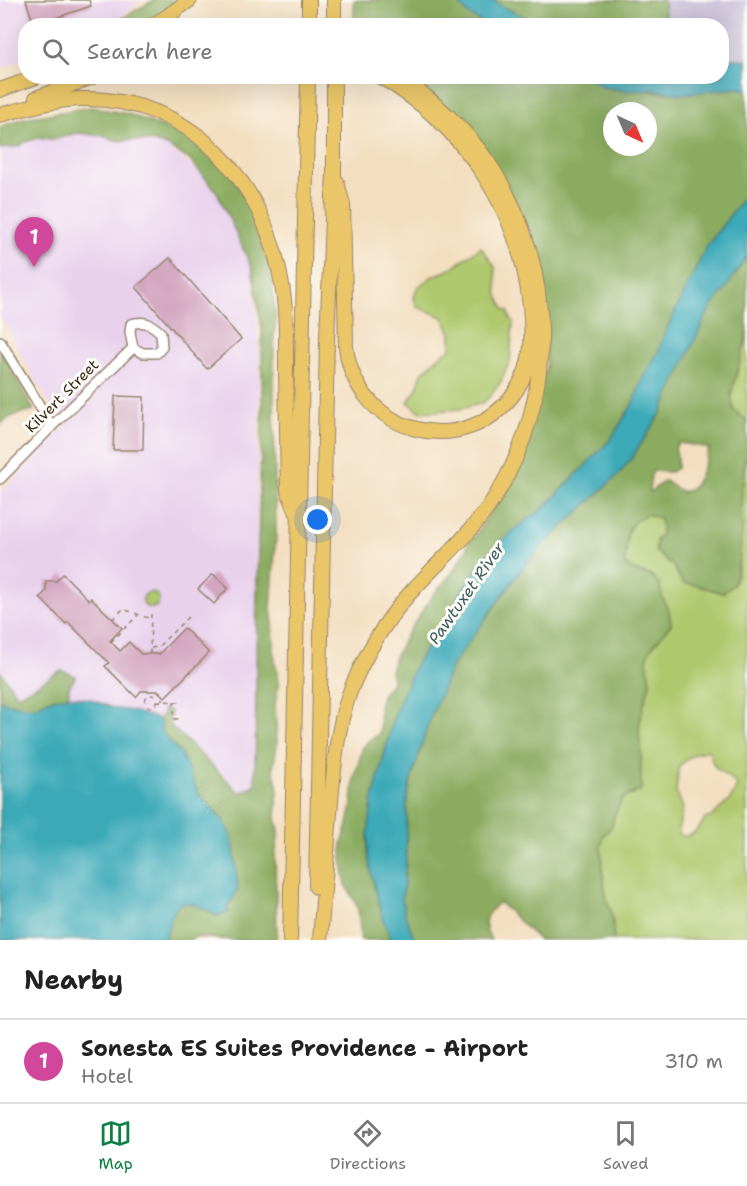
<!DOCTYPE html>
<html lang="en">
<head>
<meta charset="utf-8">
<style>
	body { margin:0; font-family:"Shantell Sans",sans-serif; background:#f2f2f2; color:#222 }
	.compass { position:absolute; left:603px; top:102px; width:54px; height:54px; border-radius:50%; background:#fff; box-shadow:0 6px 24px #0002; rotate:136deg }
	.you { position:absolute; left:318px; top:520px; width:21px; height:21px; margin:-15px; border:4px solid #fff; border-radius:50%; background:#1a73e8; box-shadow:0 0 0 9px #1a73e833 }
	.badge { display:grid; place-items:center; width:39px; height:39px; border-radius:50%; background:#0b8043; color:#fff; font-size:20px; font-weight:700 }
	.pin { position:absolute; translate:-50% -50px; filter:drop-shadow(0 2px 3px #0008) }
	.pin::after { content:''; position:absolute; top:32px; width:21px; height:18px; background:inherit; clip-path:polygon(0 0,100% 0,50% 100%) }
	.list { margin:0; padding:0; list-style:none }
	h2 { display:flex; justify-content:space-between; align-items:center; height:78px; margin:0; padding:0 24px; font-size:26px }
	h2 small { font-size:20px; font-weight:400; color:#767676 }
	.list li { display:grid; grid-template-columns:39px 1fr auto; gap:18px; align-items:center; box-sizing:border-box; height:84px; padding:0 24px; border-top:2px solid #e0e0e0 }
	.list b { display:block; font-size:22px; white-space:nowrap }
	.list p { margin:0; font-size:20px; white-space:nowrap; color:#767676 }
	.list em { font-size:20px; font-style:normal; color:#767676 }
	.icon { flex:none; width:33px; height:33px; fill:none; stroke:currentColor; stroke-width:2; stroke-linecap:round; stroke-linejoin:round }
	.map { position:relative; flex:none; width:747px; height:940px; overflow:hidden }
	.search { position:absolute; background:#fff; box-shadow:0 6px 24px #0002; left:18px; right:18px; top:18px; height:66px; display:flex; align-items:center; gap:15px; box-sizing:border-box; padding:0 21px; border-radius:24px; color:#767676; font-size:22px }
	.sheet { height:162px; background:#fff }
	nav { display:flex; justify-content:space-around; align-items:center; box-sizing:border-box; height:84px; border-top:2px solid #e0e0e0; background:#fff; font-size:16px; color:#767676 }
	nav a { display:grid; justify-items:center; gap:3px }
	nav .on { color:#0b8043 }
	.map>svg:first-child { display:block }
	.built { fill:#e9d1ed }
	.industrial { fill:#c9bfd7 }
	.green { fill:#afc86d; stroke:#757946; stroke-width:1.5; fill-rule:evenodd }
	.forest { fill:#8bac60; stroke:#636b3f; stroke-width:1.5; fill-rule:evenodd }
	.water { fill:#3aa9b8; stroke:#3a6a6b; stroke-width:1.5 }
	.building { fill:#d3a6c0 }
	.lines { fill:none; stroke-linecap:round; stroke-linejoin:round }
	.minor-casing { stroke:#97846f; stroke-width:12 }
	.highway-casing { stroke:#97846f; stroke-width:16 }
	.path { stroke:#97846f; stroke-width:1.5; stroke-dasharray:4.5 4.5; stroke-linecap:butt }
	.minor { stroke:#fff; stroke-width:9 }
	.highway { stroke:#eac669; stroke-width:14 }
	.labels { text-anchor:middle; stroke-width:6; stroke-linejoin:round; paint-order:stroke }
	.street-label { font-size:15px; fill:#3b2a1e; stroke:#fdfcf7 }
	.water-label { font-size:16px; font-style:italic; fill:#3b5d5c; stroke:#fdfcf7 }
</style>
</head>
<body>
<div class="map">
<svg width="747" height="940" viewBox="0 0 747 940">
	<rect width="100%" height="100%" fill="#fdfcf7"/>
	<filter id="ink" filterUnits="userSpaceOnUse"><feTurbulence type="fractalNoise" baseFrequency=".0167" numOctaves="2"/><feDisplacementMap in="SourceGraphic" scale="12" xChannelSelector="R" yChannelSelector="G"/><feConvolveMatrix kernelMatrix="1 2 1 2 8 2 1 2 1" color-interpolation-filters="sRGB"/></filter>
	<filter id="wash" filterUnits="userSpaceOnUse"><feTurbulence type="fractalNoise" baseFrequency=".008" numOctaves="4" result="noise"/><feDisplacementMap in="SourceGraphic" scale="24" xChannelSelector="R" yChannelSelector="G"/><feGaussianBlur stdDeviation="1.35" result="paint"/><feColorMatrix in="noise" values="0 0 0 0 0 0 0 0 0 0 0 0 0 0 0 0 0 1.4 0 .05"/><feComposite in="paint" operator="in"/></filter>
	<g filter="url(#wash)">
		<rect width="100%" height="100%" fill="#f3dec0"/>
		<path class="built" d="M0,0h142l-18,15 -23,10 -75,1 -1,33 -25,10z
			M0,129l154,7 64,51 33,70 9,98 -3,163 -2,267 -15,8 -71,-69 -10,-5 -27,-8 -19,-3 -23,-9 -90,2v-208l64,-67 -16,-24 -48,-85z"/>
		<path class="industrial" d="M664,0h83v60l-25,-2v-32l-56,-1z"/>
		<path class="green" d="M481,247l14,20 2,27 8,16 4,1v5l4,6 -3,39 -10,22 -11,14 -6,6 -22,6 -40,3 -13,-10 9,-14 5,-15 19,-18 10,-6v-16l-8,-16 -26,-10 -3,-9 3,-10 16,-12 16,-6z
			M747,331v90l-14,-11 -2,-16 14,-51z
			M747,450v490h-133l-2,-25 -6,-18 -2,-14 -3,-36 2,-11 9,-10 2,-10 9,-18 12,-4 6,-23v-22l-2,-15 1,-16 10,-35 -3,-23 2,-9 22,-27 -2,-12 -7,-15 -2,-12 -8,-9 -20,-6 -8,-8c4,-12 0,-29 9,-39 4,-3 9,-6 13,-9l14,4 2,10 -2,8 -4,5v11l17,14 10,17 13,2 27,8 11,-9 4,-13 4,-38 -1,-30 3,-40zM709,750c2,4 2,11 5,15 6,9 17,10 23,21l-7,14 -19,17 -6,2c-6,10 -11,18 -24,17l-3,-6 5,-22 -7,-17 3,-25 15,-12z
			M143 600a8 8 0 1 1 16 0a8 8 0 1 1-16 0Z"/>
		<path class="forest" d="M154,0h32l-38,25 -39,1z
			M354,0h102l12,14 17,11 -131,1z
			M493,0h171l2,25h-125l-43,-21z
			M588,76l14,11 79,7 57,-6 9,2v103l-40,53 -40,82 -9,24 -14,24 -12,29 -21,34 -66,68 -29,21 -26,24 -20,26 -56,89 -20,49 -22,87 -4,32v18l15,66 8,21h-30l-3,-32 -12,-24 -4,-19v-22l6,-18 4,-20 2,-26 9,-32 6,-7 9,-5 2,-5 -1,-25 4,-12 9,-10 -1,-12 4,-14 12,-23 27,-40 18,-21 15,-24v-5l9,-9 32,-50 38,-117v-60l-17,-76 -123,-155zM612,111h36v36h-36z
			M91,107l38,7 53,21 48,38 26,43 1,11 13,36 6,58 -2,15v83l2,116 -5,74 2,15 2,40 3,8 1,12 -4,19 2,42 -4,23 5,22 -2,27 3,14 -4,25 2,79 -2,5h-42l-39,-3 -4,3h-26l8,-25 7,-11c16,-3 25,5 38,12l10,-8 11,-19 -15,-69 -24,-26 -18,-40 -18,-20 -4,-15 5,-7 -1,-3 8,2 -2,13 71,69 15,-8 2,-206 5,-163v-87l-10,-61 -35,-76 -28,-33 -22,-13 -12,-4 -26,-2 -11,1 -15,-5 -26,-3 -23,6 -15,-1 -14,4 -5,4 -20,3v-22l24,-9z
			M747,256v75l-2,12 -14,51 2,15 14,12v29l-3,13 -3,40 1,30 -2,22 -6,29 -11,9 -27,-8 -13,-2 -10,-17 -17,-14v-11l4,-5 2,-8 -2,-10 -14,-4c-4,3 -9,6 -13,9 -9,10 -5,27 -9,39l8,8 20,6 8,9 2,12 7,15 2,12 -22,27 -2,9 3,23 -10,35 -1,16 2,15v41l-18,8 -9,18 -2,10 -9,10 -2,12 3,35 2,14 6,18 2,25h-75l-40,-38c-15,13 -18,20 -8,38h-76l-9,-22 -4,-17 4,-39 1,-64 3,-15 18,-59 24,-59 69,-95 22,-25 76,-71 12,-15 29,-44 44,-95 8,-14 13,-16zM679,443c7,1 25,3 30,6 -4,11 -12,47 -28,42 -7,-2 -10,-8 -17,-10l-14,11 -1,-2 2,-15 2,-4 18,1 6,-4v-12l-2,-9z
			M0,350l34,60c-13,3 -24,5 -34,15z
			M61,670l15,6 -7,11v9l-18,3 -17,8 -18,-2 -16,-4v-30l17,24 17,-8z"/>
		<path class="water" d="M456,0h37l5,4 43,21h-56l-17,-11z
			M722,58l25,2v30l-9,-2 -57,6 -27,-4 -27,1 -25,-4 -14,-10 134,-1z
			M747,193v63l-22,34 -13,16 -8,14 -44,95 -29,44 -12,15 -76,71 -22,25 -69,95 -24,59 -18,59 -3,15 -1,64 -4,39 4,17 9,22h-24l-8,-21 -11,-42 -4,-24v-18l4,-32 22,-87 20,-49 56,-89 20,-26 26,-24 29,-21 66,-68 21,-34 12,-29 14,-24 9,-24 40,-82z
			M69,696l21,3 23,9 19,3 27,8 4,15 18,20 18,40 24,26 7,12 4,15 4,42 -11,19 2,4 -12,4c-13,-7 -22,-15 -38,-12l-7,11 -8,25h-164v-239l16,4 18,2 17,-8z"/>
		<g id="blocks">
			<path class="building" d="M26,0h63l2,6 -57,19z
				M170,258l71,81 -34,30 -71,-82z
				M115,396l29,1 -1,53h-30z
				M63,574l26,26 2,-2 31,30 -12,13 10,10 9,-9 12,12h18l25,-26 25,25 -44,44 -6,-6h-18l-5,6 -31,-31 4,-3 -41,-41 -2,2 -26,-26 6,-7v-10h10z
				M213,574l15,14 -14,16 -16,-15z"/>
		</g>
	</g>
	<g filter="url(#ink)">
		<use href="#blocks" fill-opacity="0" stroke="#97846f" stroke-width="1.5"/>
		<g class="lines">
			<g class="minor-casing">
				<path id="minor" d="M0,341l52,85
					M0,479l52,-53 81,-78 10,5h14l5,-6 -1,-14c-9,-9 -17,-13 -30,-9l-1,8 3,16"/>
			</g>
			<g class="highway-casing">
				<path id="highway" d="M151,26l15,-9 24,-17
					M309,26v-26
					M334,26v-26
					M0,90l39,-14
					M36,98l59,-22
					M0,115c27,-7 53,-15 80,-16 112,-3 185,82 202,186 5,29 4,58 4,87 1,40 1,79 2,119l9,22
					M337,182l6,23 3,142c10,88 122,117 171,42 16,-25 16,-55 13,-83 -10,-97 -67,-182 -151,-230
					M316,887l11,-548 7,-167v-96
					M290,940l18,-864
					M320,940c3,-42 7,-85 10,-127 4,-44 6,-88 23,-129 13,-30 30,-59 51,-84 30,-35 66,-63 91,-103 63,-100 61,-230 -3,-329 -24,-37 -57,-67 -94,-92"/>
			</g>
			<path class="path" d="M113,619l10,-10 28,10
				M111,642l27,-27
				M151,648l7,-1 30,-30
				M150,654l1,-40
				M158,691l5,5v4
				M145 701a6 6 0 1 1 12 0a6 6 0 1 1-12 0Z
				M157,701l25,1
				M174,701v18h8"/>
			<use href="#minor" class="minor"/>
			<use href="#highway" class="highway"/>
		</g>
	</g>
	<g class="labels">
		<g class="street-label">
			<text transform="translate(62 396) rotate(-45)" y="5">Kilvert Street</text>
		</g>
		<g class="water-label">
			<text transform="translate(466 593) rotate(-55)" y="6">Pawtuxet River</text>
		</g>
	</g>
</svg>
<svg class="compass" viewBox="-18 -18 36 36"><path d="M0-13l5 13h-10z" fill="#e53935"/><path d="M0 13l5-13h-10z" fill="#767676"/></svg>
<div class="you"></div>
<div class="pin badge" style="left:34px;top:267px;background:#d1479c">1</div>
<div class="search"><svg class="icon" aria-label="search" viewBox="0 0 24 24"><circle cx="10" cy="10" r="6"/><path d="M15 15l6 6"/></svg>Search here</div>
</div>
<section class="sheet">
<h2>Nearby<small></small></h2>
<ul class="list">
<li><span class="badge" style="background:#d1479c">1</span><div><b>Sonesta ES Suites Providence - Airport</b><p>Hotel</p></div><em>310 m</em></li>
</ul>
</section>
<nav>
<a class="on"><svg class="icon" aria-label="map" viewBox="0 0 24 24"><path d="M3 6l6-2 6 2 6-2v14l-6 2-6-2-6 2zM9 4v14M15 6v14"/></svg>Map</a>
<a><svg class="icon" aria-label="directions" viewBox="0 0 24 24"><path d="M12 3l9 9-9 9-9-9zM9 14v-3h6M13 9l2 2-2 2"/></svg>Directions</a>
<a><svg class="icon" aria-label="saved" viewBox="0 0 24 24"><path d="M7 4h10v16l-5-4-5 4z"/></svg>Saved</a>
</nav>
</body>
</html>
